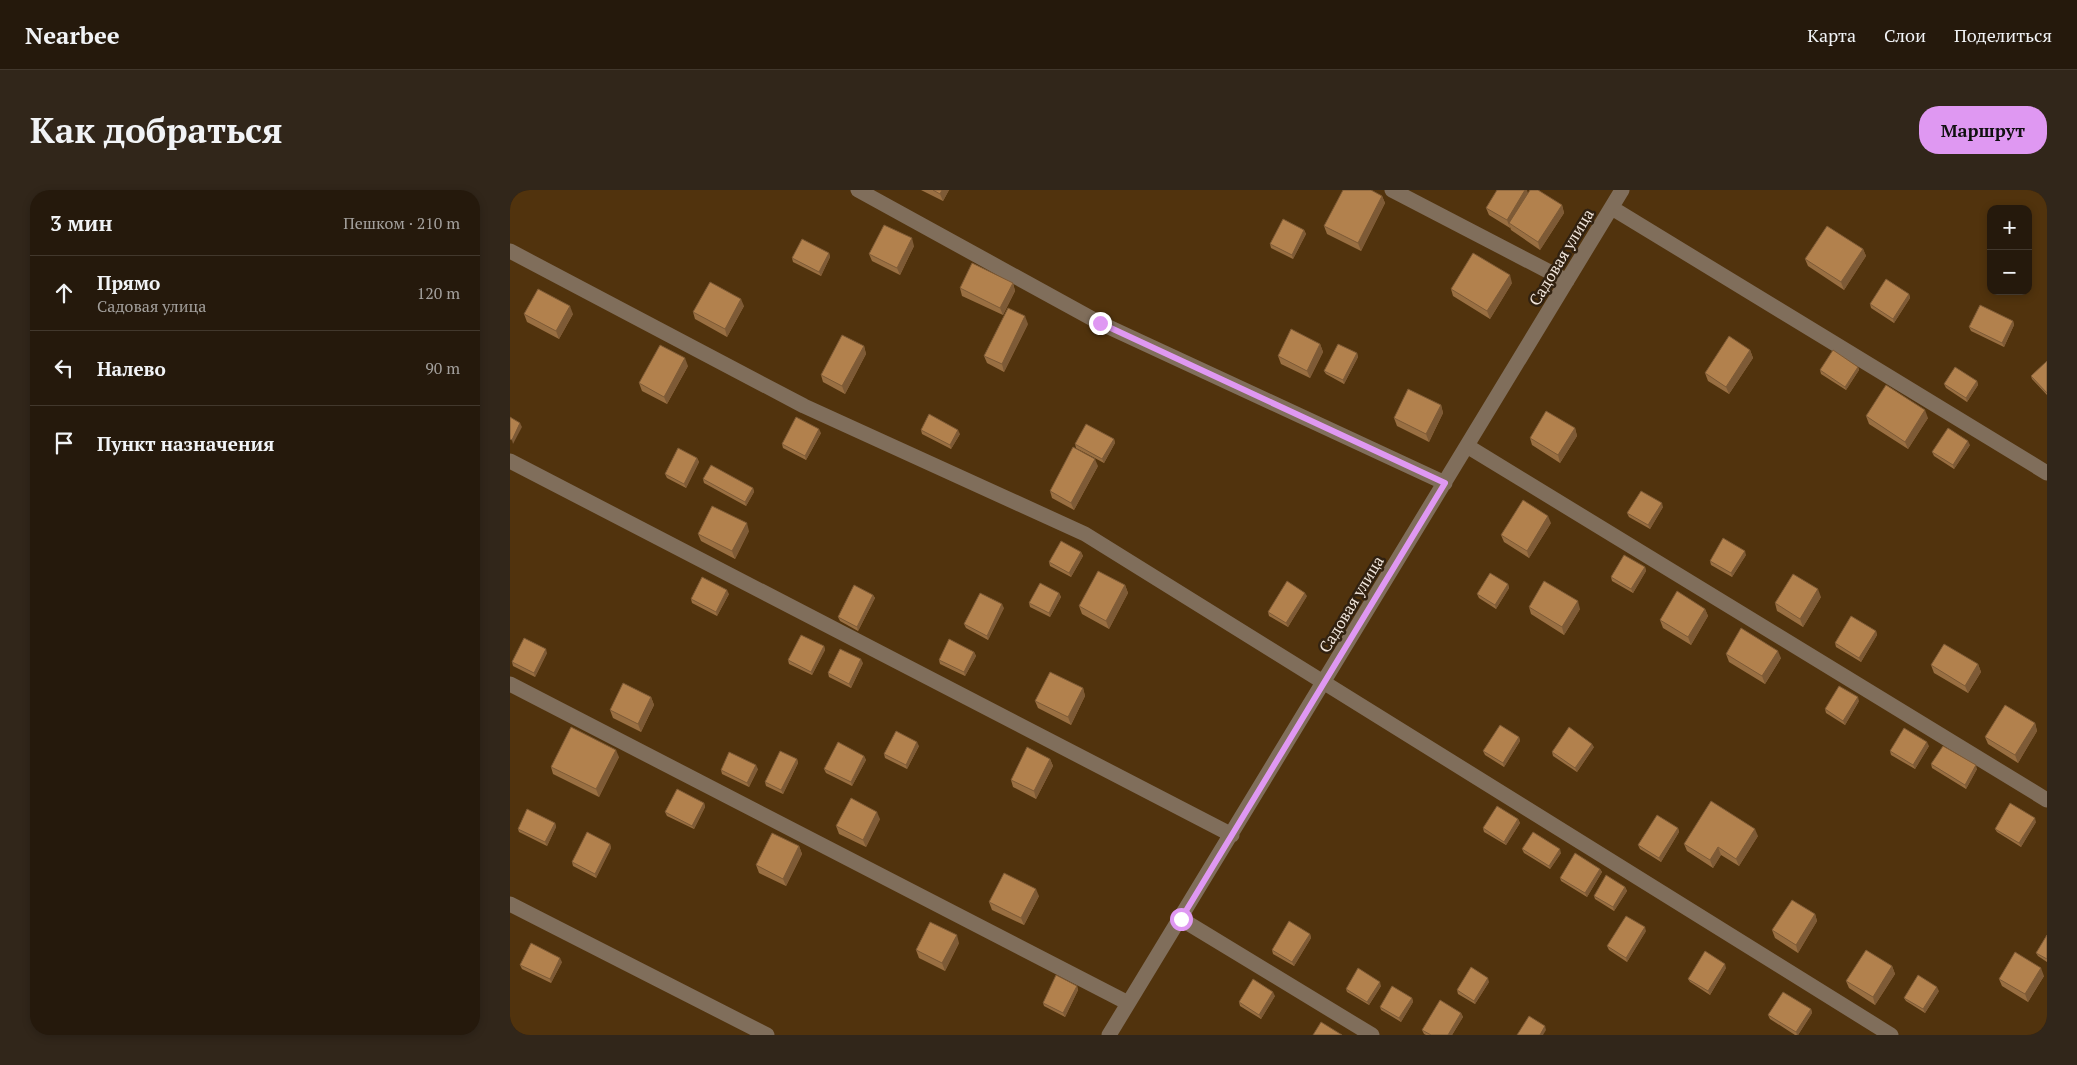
<!DOCTYPE html>
<html lang="ru">
<head>
<meta charset="utf-8">
<style>
	body { margin:0; font-family:"PT Serif",serif; background:#31261a; color:#f1f3f6 }
	.controls { position:absolute; right:15px; top:15px; display:grid; overflow:hidden; border-radius:10px; box-shadow:0 2px 8px #0003 }
	.controls button { width:45px; height:45px; display:grid; place-items:center; padding:0; border:0; border-bottom:1px solid #42382d; background:#25190c; color:#f1f3f6; font:25px sans-serif }
	.stop { position:absolute; width:15px; height:15px; margin:-11px; border:4px solid #df98f2; border-radius:50%; background:#fff }
	.stop.end { background:#df98f2; border-color:#fff; box-shadow:0 1px 5px #0008 }
	.list { margin:0; padding:0; list-style:none }
	h2 { display:flex; justify-content:space-between; align-items:center; height:65px; margin:0; padding:0 20px; font-size:21px }
	h2 small { font-size:16px; font-weight:400; color:#a3a09d }
	.list li { display:grid; grid-template-columns:32px 1fr auto; gap:15px; align-items:center; box-sizing:border-box; height:75px; padding:0 20px; border-top:1px solid #42382d }
	.list b { display:block; font-size:19px; white-space:nowrap }
	.list p { margin:0; font-size:16px; white-space:nowrap; color:#a3a09d }
	.list em { font-size:16px; font-style:normal; color:#a3a09d }
	.icon { flex:none; width:28px; height:28px; fill:none; stroke:currentColor; stroke-width:2; stroke-linecap:round; stroke-linejoin:round }
	.map { position:relative; flex:none; width:1537px; height:845px; overflow:hidden; border-radius:20px }
	header { display:flex; align-items:center; gap:30px; box-sizing:border-box; height:70px; padding:0 25px; background:#25190c; border-bottom:1px solid #42382d }
	header strong { font-size:24px }
	nav { display:flex; gap:28px; margin-inline-start:auto; font-size:18px }
	.intro { display:flex; align-items:center; justify-content:space-between; box-sizing:border-box; height:120px; padding:0 30px }
	h1 { margin:0; font-size:35px }
	.button { padding:12px 22px; border-radius:20px; background:#df98f2; color:#111; font-size:18px; font-weight:700 }
	main { display:flex; gap:30px; padding:0 30px }
	aside { flex:1; background:#25190c; border-radius:20px; box-shadow:0 2px 8px #0003 }
	.map>svg:first-child { display:block }
	.green { fill:#51330d; fill-rule:evenodd }
	.lines { fill:none; stroke-linecap:round; stroke-linejoin:round }
	.lane { stroke:#806e5b; stroke-width:15 }
	.wall { fill:#996f42 }
	.shaded-wall { fill:#7d5a36 }
	.building { fill:#b2814d; stroke:#7d5a36 }
	.route { stroke:#df98f2; stroke-width:6 }
	.labels { text-anchor:middle; stroke-width:5; stroke-linejoin:round; paint-order:stroke }
	.street-label { font-size:16px; fill:#f2e7dd; stroke:#312110 }
</style>
</head>
<body>
<header>
<strong>Nearbee</strong>
<nav><a>Карта</a><a>Слои</a><a>Поделиться</a></nav>
</header>
<div class="intro"><h1>Как добраться</h1><a class="button">Маршрут</a></div>
<main>
<aside>
<h2>3 мин<small>Пешком · 210 m</small></h2>
<ul class="list">
<li><svg class="icon" aria-label="ahead" viewBox="0 0 24 24"><path d="M12 20V5M6 11l6-6 6 6"/></svg><div><b>Прямо</b><p>Садовая улица</p></div><em>120 m</em></li>
<li><svg class="icon" aria-label="left" viewBox="0 0 24 24"><path d="M17 20v-9H6M10 6l-5 5 5 5"/></svg><div><b>Налево</b></div><em>90 m</em></li>
<li><svg class="icon" aria-label="arrive" viewBox="0 0 24 24"><path d="M6 21V4h12l-3 4 3 4H6"/></svg><div><b>Пункт назначения</b></div></li>
</ul>
</aside>
<div class="map">
<svg width="1537" height="845" viewBox="0 0 1537 845">
	<rect width="100%" height="100%" fill="#312110"/>
	<path class="green" d="M0,0h1537v845h-1537zM1481,19h37v82h-37z"/>
	<g class="lines">
		<path class="lane" d="M348,0l242,133 345,160
			M882,0l175,91
			M1102,18l435,265
			M0,61l294,155 281,128 806,501
			M957,256l580,354
			M0,271l722,374
			M0,494l618,319
			M0,714l257,131
			M671,729l191,116
			M599,845l513,-845"/>
	</g>
	<path class="wall" d="M411,0h28l-6,11z
		M1018,3l34,12 2,8 -24,37 -29,-20 -1,-3v1l-21,-13 -3,-7z
		M872,6l3,7 -24,48 -34,-17 -3,-8z
		M794,40l2,4 -13,25 -22,-11 -1,-4z
		M404,56l-14,29 -28,-14 -3,-7z
		M1353,59l3,7 -22,34 -36,-24 -3,-7z
		M319,63l1,4 -9,19 -28,-14 -1,-4z
		M503,93l2,8 -12,24 -41,-19 -2,-8z
		M1002,93l-22,36 -37,-23 -2,-7z
		M1399,104l1,4 -16,25 -23,-15 -1,-4z
		M234,116l-17,31 -32,-18 -2,-7z
		M14,124h49l-14,25 -32,-17z
		M1503,131l1,4 -10,22 -33,-16 -2,-4z
		M518,134l-24,48 -17,-9 -3,-7z
		M810,154l3,8 -13,26 -29,-14 -3,-8z
		M354,156l2,8 -21,40 -22,-12 -2,-7z
		M1240,160l3,8 -24,36 -21,-13 -3,-8z
		M847,163l1,4 -14,27 -18,-10 -2,-3z
		M1537,171v34l-15,-16 -1,-3z
		M178,176l-21,38 -25,-13 -3,-8z
		M1348,177l1,3 -13,20 -25,-16 -1,-4z
		M1467,191l1,4 -11,17 -21,-14 -2,-4z
		M931,215l2,8 -14,29 -32,-16 -3,-8z
		M1356,226l62,2 -20,31 -39,-25z
		M1065,238l2,8 -17,27 -28,-18 -2,-7z
		M411,240l39,4 -9,15 -29,-15z
		M311,243l-15,27 -23,-12 -1,-4z
		M604,249l1,4 -11,20 -28,-15 -1,-4z
		M1460,255l-16,24 -20,-13 -2,-4z
		M187,268l2,4 -13,26 -19,-10 -2,-4z
		M588,276l-24,44 -22,-12 -2,-7z
		M193,289l50,9 1,4 -8,14 -42,-23z
		M1153,317l-13,22 -21,-12 -2,-4z
		M1041,333l-22,35 -25,-16 -3,-7z
		M239,341l-14,28 -34,-18 -3,-7z
		M571,362l2,4 -12,21 -21,-11 -1,-4z
		M1236,365l-14,22 -21,-12 -1,-4z
		M1135,377l1,4 -13,22 -21,-12 -1,-4z
		M998,394l1,4 -13,21 -17,-11 -2,-4z
		M615,395l3,8 -19,36 -27,-15 -3,-8z
		M549,403l2,4 -11,20 -20,-10 -1,-4z
		M219,404l-12,22 -25,-13 -1,-4z
		M363,405l2,3 -17,33 -18,-10 -2,-4z
		M797,406l-19,31 -19,-11 -1,-4z
		M1311,407l-18,30 -26,-16 -2,-8z
		M1019,417l51,2 -16,26 -33,-21z
		M494,418l-16,32 -22,-12 -2,-4z
		M1195,419l3,7 -17,29 -28,-17 -3,-8z
		M1366,441l1,4 -16,27 -25,-15 -1,-4z
		M314,456l1,4 -13,25 -23,-11 -1,-4z
		M464,462l2,4 -11,20 -25,-12 -1,-4z
		M37,463l-12,24 -22,-11 -1,-4z
		M1216,464l55,4 -16,26 -36,-22z
		M353,473l-12,25 -22,-11 -1,-4z
		M1468,474l3,8 -13,21 -34,-20 -3,-8z
		M573,498l2,8 -14,29 -33,-17 -3,-7z
		M141,507l3,8 -13,27 -28,-14 -3,-8z
		M1349,511l-14,24 -19,-12 -1,-4z
		M1525,533l2,8 -19,32 -30,-19 -3,-7z
		M1009,547l1,4 -16,26 -19,-12 -2,-4z
		M409,556l-12,23 -22,-11 -1,-4z
		M1419,556l-14,23 -24,-14 -1,-4z
		M1084,557l-17,25 -24,-16 -1,-4z
		M354,566l2,4 -14,26 -26,-13 -2,-4z
		M109,567l-20,40 -46,-23 -2,-7z
		M287,569l1,4 -15,31 -17,-8 -1,-4z
		M540,569l3,7 -17,33 -23,-12 -2,-7z
		M1421,574l46,5 -11,20 -34,-21z
		M248,579l-9,18 -27,-13 -1,-4z
		M194,613l1,4 -11,22 -27,-13 -2,-4z
		M370,629l-14,28 -27,-13 -3,-8z
		M1008,629l2,4 -14,22 -22,-13 -1,-4z
		M1526,632l-15,25 -24,-15 -2,-3z
		M45,633l1,4 -9,19 -28,-14 -1,-3z
		M1168,638l1,4 -18,30 -21,-13 -2,-4z
		M1248,646l-19,30 -18,-11 -8,13 -26,-17 -3,-7z
		M100,654l1,4 -15,30 -23,-12 -1,-4z
		M289,656l3,8 -16,32 -27,-13 -3,-8z
		M1012,659l39,4 -11,16 -26,-16z
		M1090,679l2,3 -15,25 -26,-16 -1,-3z
		M1115,697l2,4 -13,20 -19,-12 -1,-3z
		M529,706l-15,29 -32,-15 -3,-8z
		M1305,724l2,7 -19,32 -23,-15 -3,-8z
		M1136,741l-19,31 -18,-12 -2,-4z
		M800,744l1,4 -17,28 -21,-12 -1,-4z
		M1537,745v27l-9,-6 -2,-3z
		M449,753l-14,28 -26,-13 -3,-8z
		M52,772l-11,21 -29,-14 -2,-4z
		M1382,776l3,8 -20,31 -26,-17 -3,-7z
		M1216,778l-16,27 -20,-13 -2,-3z
		M1534,786l-16,26 -26,-16 -3,-7z
		M979,792l-14,22 -17,-10 -1,-4z
		M567,796l1,4 -13,27 -21,-11 -1,-3z
		M871,796l-12,19 -22,-13 -1,-3z
		M1429,801l-14,22 -19,-12 -2,-3z
		M765,806l-14,23 -21,-13 -1,-4z
		M902,808l1,4 -12,20 -20,-12 -1,-3z
		M1301,819l1,4 -14,22h-3l-25,-16 -2,-4z
		M951,823l2,4 -11,18h-26l-2,-1 -2,-4z"/>
	<path class="shaded-wall" d="M432,0h7l-6,11 -3,-7z
		M1015,0h2l2,6 -20,27 1,5 -3,-8z
		M872,6l3,7 -24,48 -3,-8z
		M1052,15l2,8 -24,37 -2,-8z
		M794,40l2,4 -13,25 -1,-4z
		M402,48l2,8 -14,29 -3,-7z
		M1353,59l3,7 -22,34 -3,-8z
		M319,63l1,4 -9,19 -2,-4z
		M1000,85l2,8 -22,36 -3,-8z
		M503,93l2,8 -12,24 -3,-7z
		M1399,104l1,4 -16,25 -1,-4z
		M231,109l3,7 -17,31 -2,-8z
		M60,116l3,8 -14,25 -3,-8z
		M515,126l3,8 -24,48 -2,-8z
		M1503,131l1,4 -10,22 -2,-4z
		M810,154l3,8 -13,26 -3,-7z
		M354,156l2,8 -21,40 -3,-8z
		M1240,160l3,8 -24,36 -3,-7z
		M847,163l1,4 -14,27 -1,-4z
		M175,168l3,8 -21,38 -3,-7z
		M1348,177l1,3 -13,20 -1,-3z
		M1467,191l1,4 -11,17 -1,-4z
		M931,215l2,8 -14,29 -3,-8z
		M1415,220l3,8 -20,31 -3,-7z
		M10,233l2,4 -9,17 -1,-4z
		M1065,238l2,8 -17,27 -2,-8z
		M309,239l2,4 -15,27 -1,-4z
		M448,240l2,4 -9,15 -1,-4z
		M604,249l1,4 -11,20 -2,-4z
		M1458,251l2,4 -16,24 -1,-4z
		M187,268l2,4 -13,26 -2,-4z
		M585,269l3,7 -24,44 -3,-7z
		M243,298l1,4 -8,14 -1,-4z
		M1152,313l1,4 -13,22 -2,-4z
		M1038,326l3,7 -22,35 -2,-7z
		M237,333l2,8 -14,28 -3,-8z
		M1235,361l1,4 -14,22 -1,-4z
		M571,362l2,4 -12,21 -2,-4z
		M1135,377l1,4 -13,22 -2,-4z
		M998,394l1,4 -13,21 -1,-4z
		M615,395l3,8 -19,36 -3,-8z
		M1308,399l3,8 -18,30 -3,-8z
		M217,400l2,4 -12,22 -1,-4z
		M549,403l2,4 -11,20 -1,-4z
		M795,403l2,3 -19,31 -2,-4z
		M363,405l2,3 -17,33 -1,-4z
		M1068,411l2,8 -16,26 -2,-8z
		M492,414l2,4 -16,32 -1,-4z
		M1195,419l3,7 -17,29 -3,-8z
		M1366,441l1,4 -16,27 -2,-4z
		M314,456l1,4 -13,25 -1,-3z
		M36,459l1,4 -12,24 -1,-4z
		M1268,461l3,7 -16,26 -3,-8z
		M464,462l2,4 -11,20 -1,-4z
		M351,469l2,4 -12,25 -2,-4z
		M1468,474l3,8 -13,21 -3,-7z
		M573,498l2,8 -14,29 -3,-8z
		M141,507l3,8 -13,27 -3,-8z
		M1348,507l1,4 -14,24 -2,-4z
		M1525,533l2,8 -19,32 -3,-8z
		M1009,547l1,4 -16,26 -1,-4z
		M407,552l2,4 -12,23 -1,-4z
		M1417,552l2,4 -14,23 -2,-4z
		M1082,554l2,3 -17,25 -2,-4z
		M106,560l3,7 -20,40 -3,-8z
		M354,566l2,4 -14,26 -1,-4z
		M287,569l1,4 -15,31 -2,-4z
		M540,569l3,7 -17,33 -2,-8z
		M246,575l2,4 -9,18 -2,-4z
		M1466,575l1,4 -11,20 -1,-4z
		M194,613l1,4 -11,22 -2,-3z
		M367,622l3,7 -14,28 -3,-7z
		M1525,628l1,4 -15,25 -2,-4z
		M1008,629l2,4 -14,22 -2,-3z
		M45,633l1,4 -9,19 -2,-4z
		M1168,638l1,4 -18,30 -2,-4z
		M1245,639l3,7 -19,30 -3,-7z
		M100,654l1,4 -15,30 -1,-4z
		M289,656l3,8 -16,32 -3,-7z
		M1208,657l3,8 -8,13 -3,-8z
		M1050,659l1,4 -11,16 -1,-3z
		M1090,679l2,3 -15,25 -2,-4z
		M1115,697l2,4 -13,20 -1,-4z
		M526,699l3,7 -15,29 -3,-7z
		M1305,724l2,7 -19,32 -2,-8z
		M1135,737l1,4 -19,31 -1,-4z
		M800,744l1,4 -17,28 -2,-4z
		M447,745l2,8 -14,28 -3,-8z
		M50,768l2,4 -11,21 -1,-4z
		M1215,774l1,4 -16,27 -2,-4z
		M1382,776l3,8 -20,31 -2,-8z
		M1531,778l3,8 -16,26 -3,-8z
		M978,788l1,4 -14,22 -1,-3z
		M870,792l1,4 -12,19 -2,-3z
		M567,796l1,4 -13,27 -2,-4z
		M1427,797l2,4 -14,22 -2,-4z
		M763,802l2,4 -14,23 -2,-4z
		M902,808l1,4 -12,20 -2,-4z
		M1301,819l1,4 -14,22h-1l-1,-3z
		M951,823l2,4 -11,18h-4z
		M1035,836l1,4 -3,5h-3z"/>
	<path class="building" d="M423,0h9l-2,4z
		M833,0h28l11,6 -24,47 -34,-17z
		M987,0h28l-18,30 -21,-12z
		M1020,0h8l24,15 -24,37 -29,-19z
		M773,29l21,11 -12,25 -22,-11z
		M374,35l28,13 -15,30 -28,-14z
		M1317,36l36,23 -22,33 -36,-23z
		M292,49l27,14 -10,19 -27,-14z
		M963,63l37,22 -23,36 -36,-22z
		M462,73l41,20 -13,25 -40,-20z
		M1376,89l23,15 -16,25 -23,-15z
		M200,92l31,17 -16,30 -32,-17z
		M28,99l32,17 -14,25 -32,-17z
		M1470,115l33,16 -11,22 -33,-16z
		M498,118l17,8 -23,48 -18,-8z
		M781,139l29,15 -13,27 -29,-15z
		M332,145l22,11 -22,40 -21,-11z
		M1219,146l21,14 -24,37 -21,-14z
		M828,154l19,9 -14,27 -19,-9z
		M150,155l25,13 -21,39 -25,-14z
		M1323,160l25,17 -13,20 -25,-17z
		M1537,171v32l-16,-17z
		M1445,177l22,14 -11,17 -22,-14z
		M1376,195l39,25 -20,32 -39,-26z
		M898,199l33,16 -15,29 -32,-16z
		M1036,221l29,17 -17,27 -28,-17z
		M419,224l29,16 -8,15 -29,-15z
		M0,227l10,6 -8,17 -2,-1z
		M286,227l23,12 -14,27 -23,-12z
		M576,234l28,15 -12,20 -27,-15z
		M1438,238l20,13 -15,24 -21,-13z
		M563,257l22,12 -24,44 -21,-12z
		M168,258l19,10 -13,26 -19,-10z
		M201,275l42,23 -8,14 -42,-23z
		M1131,301l21,12 -14,22 -21,-12z
		M1013,310l25,16 -21,35 -26,-16z
		M202,316l35,17 -15,28 -34,-17z
		M1213,348l22,13 -14,22 -21,-12z
		M551,351l20,11 -12,21 -20,-11z
		M1114,365l21,12 -14,22 -20,-12z
		M588,381l27,14 -19,36 -27,-15z
		M980,383l18,11 -13,21 -18,-11z
		M1283,384l25,15 -18,30 -25,-16z
		M192,387l25,13 -11,22 -25,-13z
		M777,391l18,12 -19,30 -18,-11z
		M1034,391l34,20 -16,26 -33,-20z
		M530,393l19,10 -10,20 -20,-10z
		M344,395l19,10 -16,32 -19,-10z
		M1167,401l28,18 -17,28 -28,-17z
		M470,403l22,11 -15,32 -23,-12z
		M1341,426l25,15 -17,27 -24,-15z
		M1231,438l37,23 -16,25 -36,-22z
		M291,445l23,11 -13,26 -23,-12z
		M14,448l22,11 -12,24 -22,-11z
		M439,449l25,13 -10,20 -25,-12z
		M1434,454l34,20 -13,22 -34,-21z
		M330,459l21,10 -12,25 -21,-11z
		M540,482l33,16 -15,29 -33,-16z
		M113,493l28,14 -13,27 -28,-14z
		M1329,496l19,11 -15,24 -18,-12z
		M1495,515l30,18 -20,32 -30,-18z
		M990,535l19,12 -16,26 -20,-12z
		M61,537l45,23 -20,39 -45,-22z
		M1059,537l23,17 -17,24 -23,-16z
		M1394,538l23,14 -14,23 -23,-14z
		M386,541l21,11 -11,23 -22,-11z
		M328,552l26,14 -13,26 -27,-13z
		M1433,556l33,19 -11,20 -34,-21z
		M517,557l23,12 -16,32 -23,-11z
		M270,561l17,8 -16,31 -16,-8z
		M219,562l27,13 -9,18 -26,-13z
		M167,599l27,14 -12,23 -27,-14z
		M341,608l26,14 -14,28 -27,-14z
		M1201,611l44,28 -19,30 -18,-12 -8,13 -26,-16z
		M1500,613l25,15 -16,25 -24,-14z
		M987,616l21,13 -14,23 -21,-14z
		M17,619l28,14 -10,19 -27,-13z
		M1147,625l21,13 -19,30 -21,-13z
		M77,642l23,12 -15,30 -23,-12z
		M1023,642l27,17 -11,17 -27,-17z
		M262,643l27,13 -16,33 -27,-14z
		M1065,663l25,16 -15,24 -25,-15z
		M494,683l32,16 -15,29 -32,-16z
		M1096,685l19,12 -12,20 -19,-11z
		M1282,710l23,14 -19,31 -24,-15z
		M1116,726l19,11 -19,31 -19,-12z
		M779,731l21,13 -18,28 -20,-12z
		M420,732l27,13 -15,28 -26,-13z
		M1537,745v24l-11,-6z
		M21,753l29,15 -10,21 -30,-14z
		M1356,760l26,16 -19,31 -27,-16z
		M1195,761l20,13 -17,27 -20,-12z
		M1505,762l26,16 -16,26 -26,-15z
		M961,777l17,11 -14,23 -17,-11z
		M848,778l22,14 -13,20 -21,-13z
		M546,785l21,11 -14,27 -20,-10z
		M1408,785l19,12 -14,22 -19,-11z
		M743,789l20,13 -14,23 -20,-13z
		M882,796l20,12 -13,20 -19,-11z
		M1273,802l28,17 -15,23 -28,-17z
		M930,810l21,13 -13,22h-17l-9,-5z
		M1019,826l16,10 -5,9h-23z
		M811,832l21,13h-29z"/>
	<g class="lines">
		<path class="route" d="M590,133l345,160 -264,436"/>
	</g>
	<g class="labels">
		<g class="street-label">
			<text transform="translate(1051 67) rotate(-59)" y="6">Садовая улица</text>
			<text transform="translate(841 414) rotate(-59)" y="6">Садовая улица</text>
		</g>
	</g>
</svg>
<div class="controls">
<button>+</button>
<button>−</button>
</div>
<div class="stop" style="left:671px;top:729px"></div>
<div class="stop end" style="left:590px;top:133px"></div>
</div>
</main>
</body>
</html>
